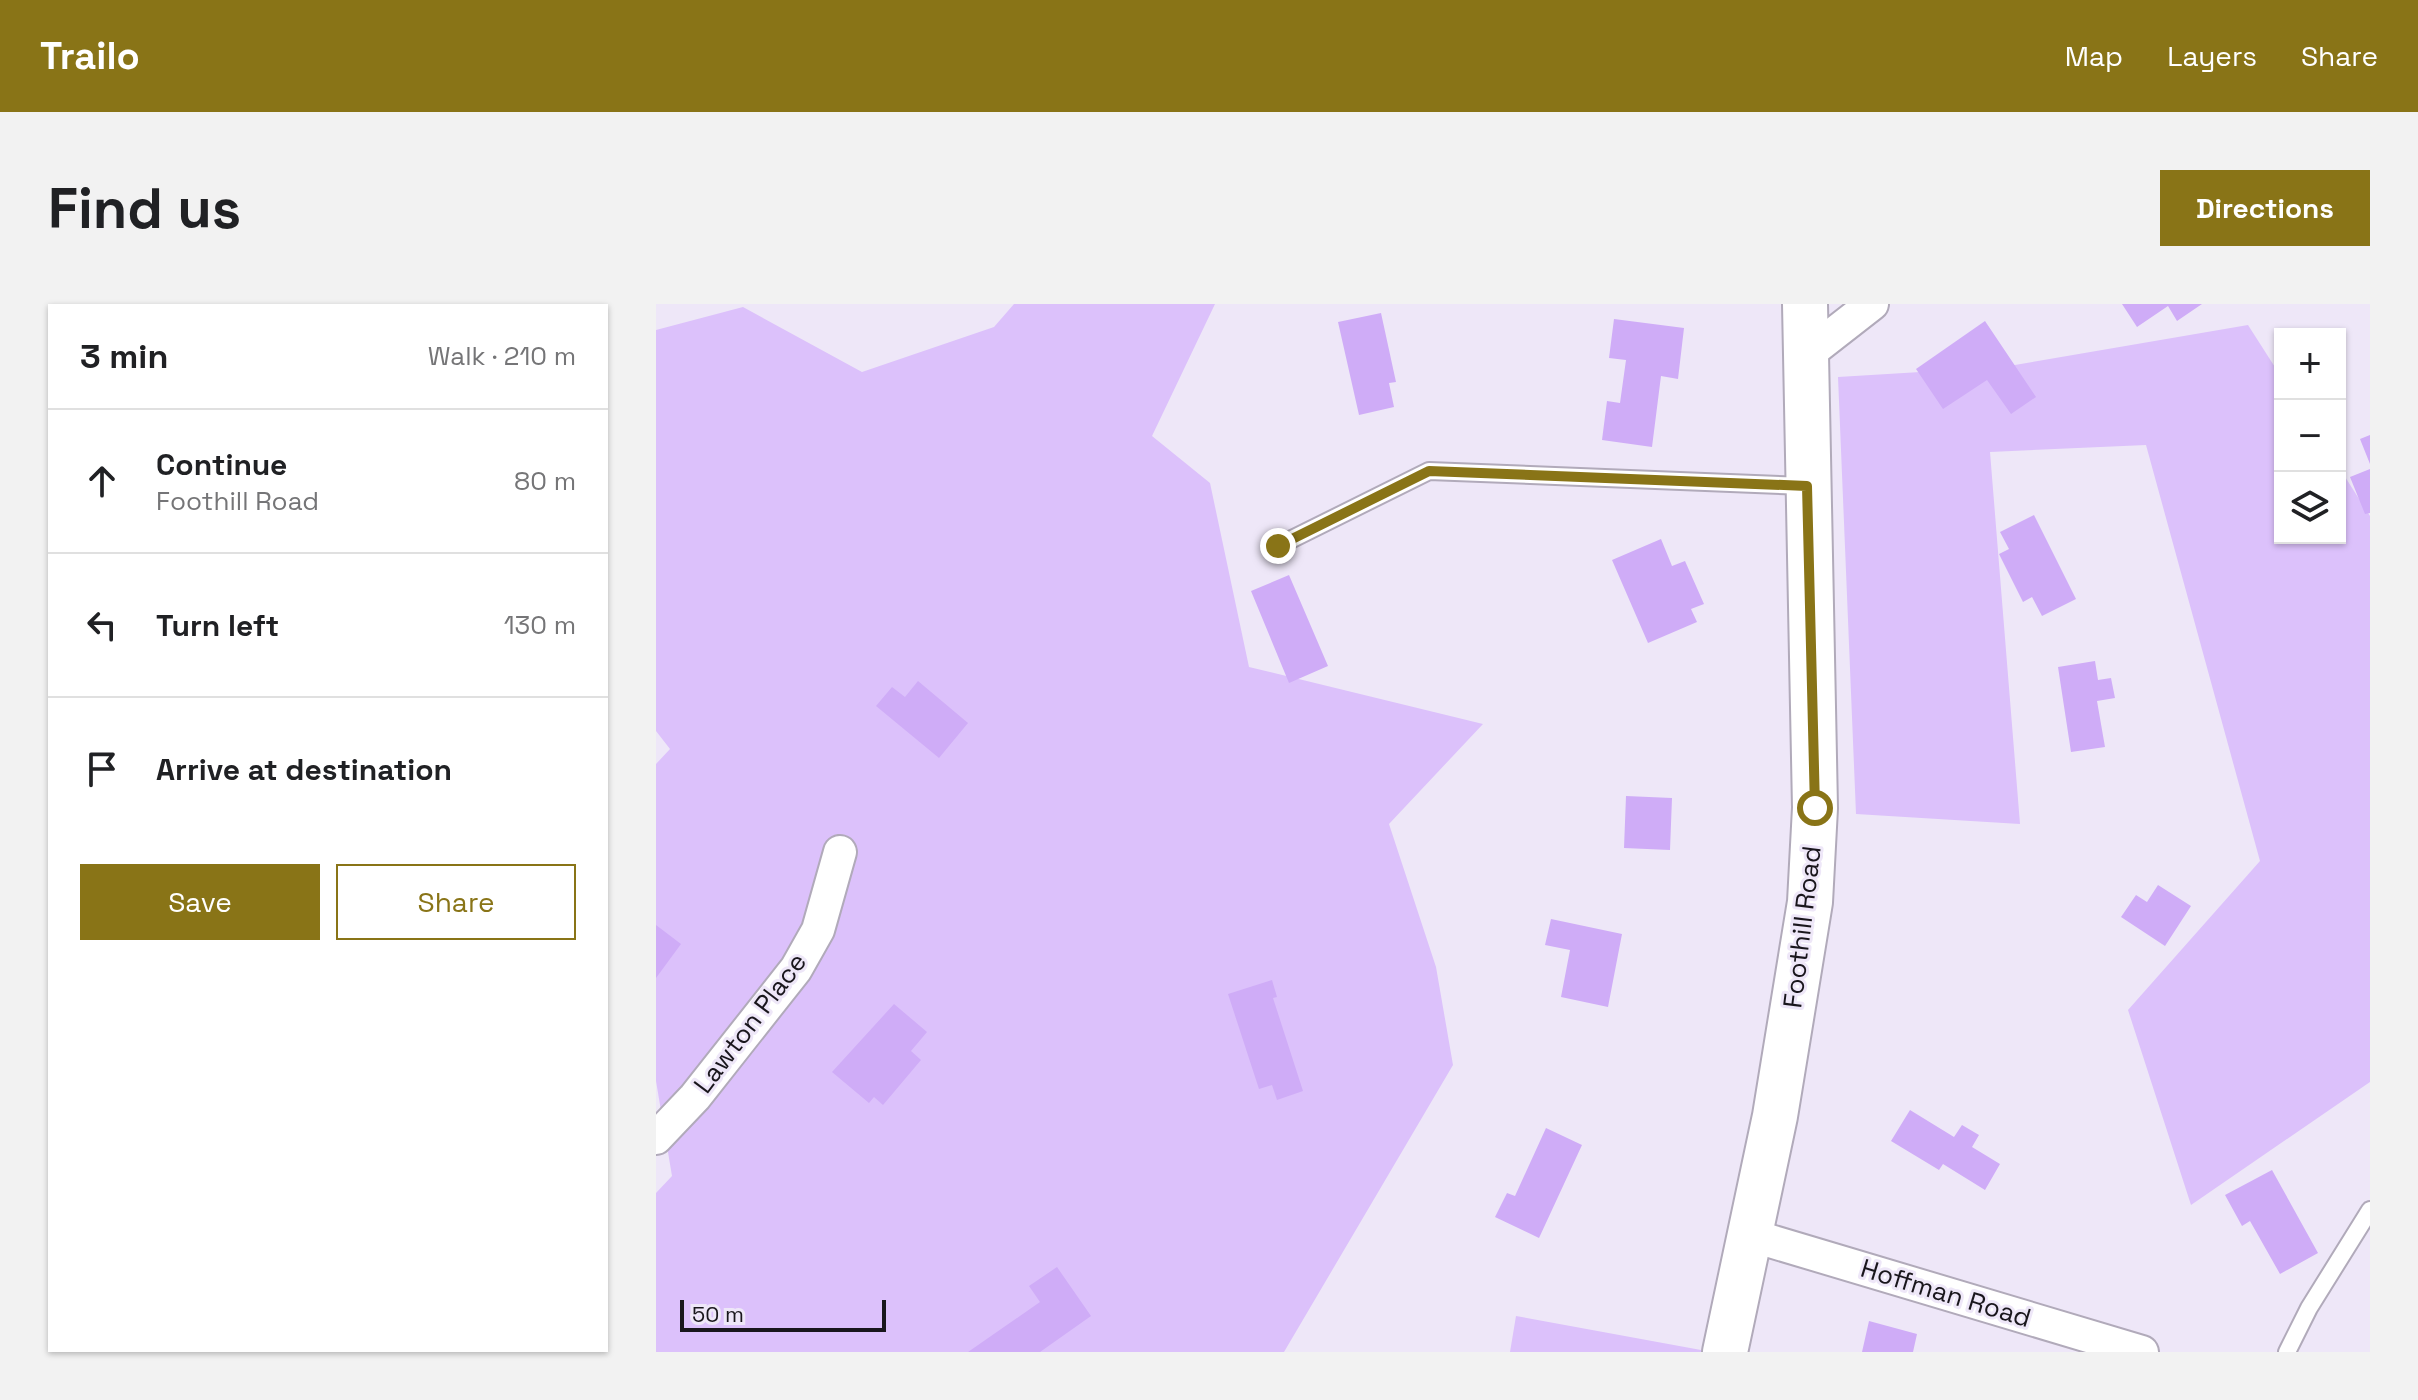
<!DOCTYPE html>
<html lang="en">
<head>
<meta charset="utf-8">
<style>
	body { margin:0; font-family:"Space Grotesk",sans-serif; background:#f2f2f2; color:#202124 }
	.controls { position:absolute; right:24px; top:24px; display:grid; overflow:hidden; border-radius:0px; box-shadow:0 2px 6px #0004 }
	.controls button { width:72px; height:72px; display:grid; place-items:center; padding:0; border:0; border-bottom:2px solid #e0e0e0; background:#fff; color:#202124; font:40px sans-serif }
	.scale { position:absolute; left:24px; bottom:20px; width:206px; box-sizing:border-box; padding-left:8px; border:4px solid #19161c; border-top:0; font-size:22px; line-height:28px; white-space:nowrap; color:#19161c; -webkit-text-stroke:6px #eee7f8; paint-order:stroke }
	.stop { position:absolute; width:24px; height:24px; margin:-18px; border:6px solid #897417; border-radius:50%; background:#fff }
	.stop.end { background:#897417; border-color:#fff; box-shadow:0 2px 8px #0008 }
	.list { margin:0; padding:0; list-style:none }
	h2 { display:flex; justify-content:space-between; align-items:center; height:104px; margin:0; padding:0 32px; font-size:34px }
	h2 small { font-size:26px; font-weight:400; color:#757577 }
	.list li { display:grid; grid-template-columns:52px 1fr auto; gap:24px; align-items:center; box-sizing:border-box; height:144px; padding:0 32px; border-top:2px solid #e0e0e0 }
	.list b { display:block; font-size:30px; white-space:nowrap }
	.list p { margin:0; font-size:26px; white-space:nowrap; color:#757577 }
	.list em { font-size:26px; font-style:normal; color:#757577 }
	.actions { display:flex; gap:16px; padding:24px 32px }
	.actions a { flex:1; padding:18px 0; border:2px solid #897417; border-radius:0px; text-align:center; font-size:28px; color:#897417 }
	.actions .main { background:#897417; color:#fff }
	.icon { flex:none; width:44px; height:44px; fill:none; stroke:currentColor; stroke-width:2; stroke-linecap:round; stroke-linejoin:round }
	.map { position:relative; flex:none; width:1714px; height:1048px; overflow:hidden; border-radius:0px }
	header { display:flex; align-items:center; gap:48px; box-sizing:border-box; height:112px; padding:0 40px; background:#897417; color:#fff }
	header strong { font-size:38px }
	nav { display:flex; gap:44px; margin-inline-start:auto; font-size:28px }
	.intro { display:flex; align-items:center; justify-content:space-between; box-sizing:border-box; height:192px; padding:0 48px }
	h1 { margin:0; font-size:56px }
	.button { padding:20px 36px; border-radius:0px; background:#897417; color:#fff; font-size:28px; font-weight:700 }
	main { display:flex; gap:48px; padding:0 48px }
	aside { flex:1; background:#fff; border-radius:0px; box-shadow:0 2px 6px #0004 }
	.map>svg:first-child { display:block }
	.green { fill:#dcc1fb }
	.building { fill:#cfacf7 }
	.lines { fill:none; stroke-linecap:round; stroke-linejoin:round }
	.lane-casing { stroke:#b1aaba; stroke-width:20 }
	.street-casing { stroke:#b1aaba; stroke-width:36 }
	.secondary-casing { stroke:#b1aaba; stroke-width:48 }
	.lane { stroke:#fff; stroke-width:16 }
	.street { stroke:#fff; stroke-width:32 }
	.secondary { stroke:#fff; stroke-width:44 }
	.route { stroke:#897417; stroke-width:10 }
	.labels { text-anchor:middle; stroke-width:6; stroke-linejoin:round; paint-order:stroke }
	.street-label { font-size:26px; fill:#19161c; stroke:#eee7f8 }
</style>
</head>
<body>
<header>
<strong>Trailo</strong>
<nav><a>Map</a><a>Layers</a><a>Share</a></nav>
</header>
<div class="intro"><h1>Find us</h1><a class="button">Directions</a></div>
<main>
<aside>
<h2>3 min<small>Walk · 210 m</small></h2>
<ul class="list">
<li><svg class="icon" aria-label="ahead" viewBox="0 0 24 24"><path d="M12 20V5M6 11l6-6 6 6"/></svg><div><b>Continue</b><p>Foothill Road</p></div><em>80 m</em></li>
<li><svg class="icon" aria-label="left" viewBox="0 0 24 24"><path d="M17 20v-9H6M10 6l-5 5 5 5"/></svg><div><b>Turn left</b></div><em>130 m</em></li>
<li><svg class="icon" aria-label="arrive" viewBox="0 0 24 24"><path d="M6 21V4h12l-3 4 3 4H6"/></svg><div><b>Arrive at destination</b></div></li>
</ul>
<div class="actions"><a class="main">Save</a><a>Share</a></div>
</aside>
<div class="map">
<svg width="1714" height="1048" viewBox="0 0 1714 1048">
	<rect width="100%" height="100%" fill="#eee7f8"/>
	<path class="green" d="M358,0h201l-63,132 58,47 39,184 234,57 -94,100 47,143 17,98 -169,287h-628v-159l16,-17 -16,-95v-317l14,-15 -14,-18v-401l87,-23 119,65 132,-45z
		M1592,21l32,50v163h60v-69l30,47v566l-179,123 -63,-195 132,-149 -114,-416 -156,7 30,372 -164,-10 -18,-437 165,-10z
		M860,1012l185,34v2h-191z"/>
	<path class="building" d="M1466,0h80l-25,17 -9,-15 -31,21z
		M725,9l15,69 -7,1 5,24 -35,8 -21,-93z
		M958,15l70,9 -6,51 -17,-3 -9,71 -50,-7 5,-39 13,2 6,-43 -17,-2z
		M1329,17l51,76 -25,17 -24,-34 -44,29 -27,-40z
		M1714,131v29l-10,-25z
		M1714,165v44l-5,1 -15,-37z
		M1378,211l42,84 -34,17 -10,-19 -9,5 -24,-48 10,-5 -9,-17z
		M1005,235l11,27 13,-5 19,43 -13,5 6,13 -49,21 -36,-83z
		M633,271l39,91 -39,17 -38,-92z
		M1439,357l3,19 13,-2 4,20 -18,3 8,46 -34,5 -13,-85z
		M262,377l50,42 -29,35 -63,-52 16,-19 13,10z
		M970,492l46,2 -2,52 -46,-2z
		M1502,581l33,21 -26,40 -44,-29 15,-22 11,7z
		M895,615l71,15 -14,73 -47,-10 9,-47 -25,-5z
		M0,621l25,19 -25,34z
		M616,676l5,17 -4,1 30,93 -26,9 -5,-15 -13,4 -31,-95z
		M238,700l33,28 -16,19 10,9 -38,45 -9,-8 -5,6 -37,-31z
		M1254,806l44,27 8,-12 17,10 -7,12 28,17 -15,26 -42,-26 -4,6 -48,-29z
		M890,824l36,17 -43,93 -44,-21 12,-24 8,3z
		M1616,866l46,83 -38,21 -30,-53 -8,5 -17,-31z
		M401,963l34,49 -51,36h-72l72,-50 -11,-16z
		M1213,1017l48,13 -4,18h-51z"/>
	<g class="lines">
		<g class="lane-casing">
			<path id="lane" d="M621,250l1,-8 151,-75 377,15
				M1631,1048l22,-44 61,-98"/>
		</g>
		<g class="street-casing">
			<path id="street" d="M1148,53l68,-53
				M0,834l39,-41 101,-128 22,-39 22,-78
				M1094,931l392,117"/>
		</g>
		<g class="secondary-casing">
			<path id="secondary" d="M1069,1048l50,-236 35,-214 5,-94 -10,-504"/>
		</g>
		<use href="#lane" class="lane"/>
		<use href="#street" class="street"/>
		<use href="#secondary" class="secondary"/>
	</g>
	<g class="lines">
		<path class="route" d="M622,242l151,-75 378,15 8,322"/>
	</g>
	<g class="labels">
		<g class="street-label">
			<text transform="translate(1146 623) rotate(-83)" y="9">Foothill Road</text>
			<text transform="translate(94 719) rotate(-53)" y="9">Lawton Place</text>
			<text transform="translate(1290 989) rotate(17)" y="9">Hoffman Road</text>
		</g>
	</g>
</svg>
<div class="controls">
<button>+</button>
<button>−</button>
<button><svg class="icon" aria-label="layers" viewBox="0 0 24 24"><path d="M12 4l9 5-9 5-9-5zM3 14l9 5 9-5"/></svg></button>
</div>
<div class="scale">50 m</div>
<div class="stop" style="left:1159px;top:504px"></div>
<div class="stop end" style="left:622px;top:242px"></div>
</div>
</main>
</body>
</html>
